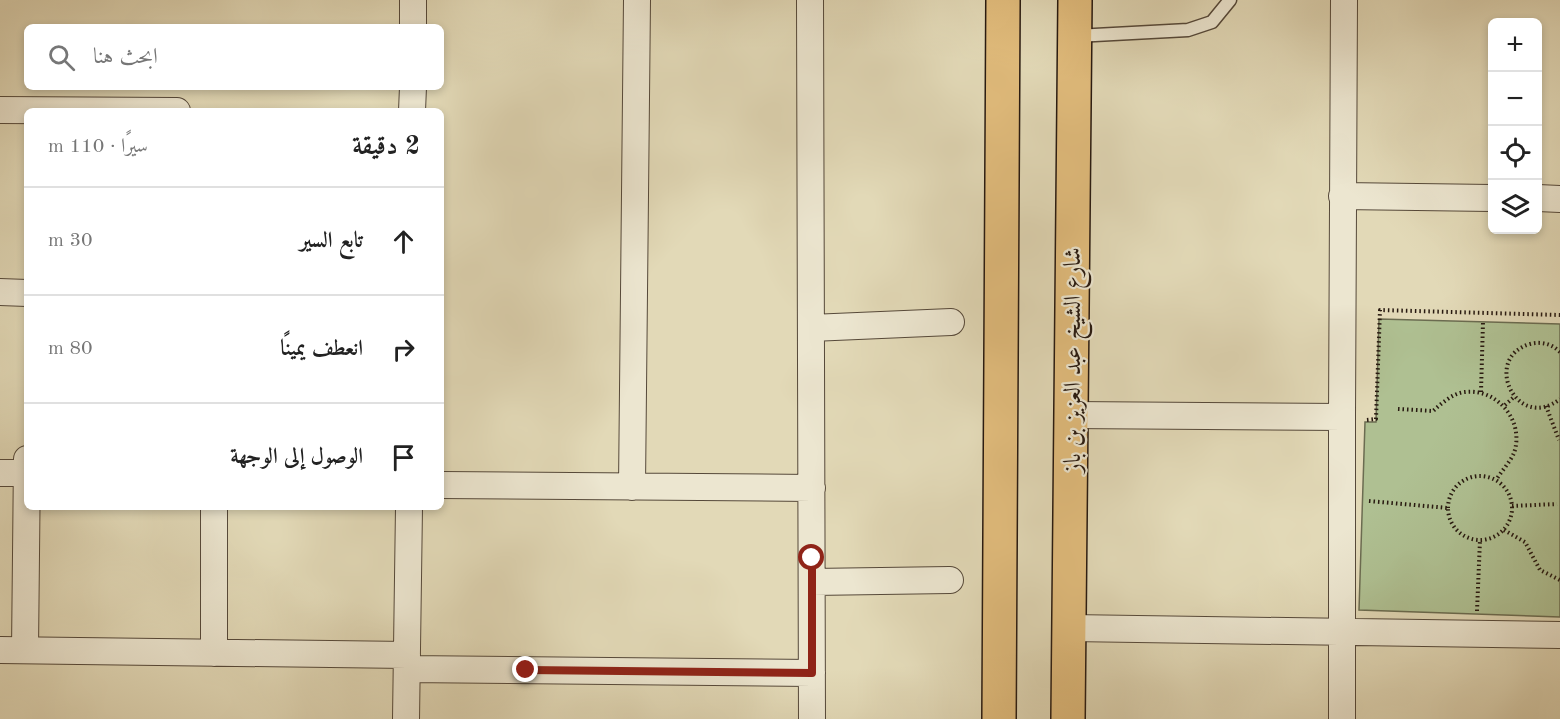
<!DOCTYPE html>
<html lang="ar">
<head>
<meta charset="utf-8">
<style>
	body { margin:0; font-family:"Old Standard TT",Amiri,serif; background:#f6f6f6; color:#222; direction:rtl }
	.controls { position:absolute; right:18px; top:18px; display:grid; overflow:hidden; border-radius:9px; box-shadow:0 3px 9px #0003 }
	.controls button { width:54px; height:54px; display:grid; place-items:center; padding:0; border:0; border-bottom:2px solid #e0e0e0; background:#fff; color:#222; font:30px sans-serif }
	.stop { position:absolute; width:18px; height:18px; margin:-14px; border:4px solid #8f2418; border-radius:50%; background:#fff }
	.stop.end { background:#8f2418; border-color:#fff; box-shadow:0 2px 6px #0008 }
	.list { margin:0; padding:0; list-style:none }
	h2 { display:flex; justify-content:space-between; align-items:center; height:78px; margin:0; padding:0 24px; font-size:26px }
	h2 small { font-size:20px; font-weight:400; color:#767676 }
	.list li { display:grid; grid-template-columns:39px 1fr auto; gap:18px; align-items:center; box-sizing:border-box; height:108px; padding:0 24px; border-top:2px solid #e0e0e0 }
	.list b { display:block; font-size:22px; white-space:nowrap }
	.list em { font-size:20px; font-style:normal; color:#767676 }
	.icon { flex:none; width:33px; height:33px; fill:none; stroke:currentColor; stroke-width:2; stroke-linecap:round; stroke-linejoin:round }
	.map { position:relative; flex:none; width:1560px; height:719px; overflow:hidden; direction:ltr }
	.search { position:absolute; background:#fff; box-shadow:0 3px 9px #0003; left:24px; top:24px; width:420px; height:66px; display:flex; align-items:center; gap:15px; box-sizing:border-box; padding:0 21px; border-radius:9px; color:#767676; font-size:22px }
	.panel { position:absolute; background:#fff; box-shadow:0 3px 9px #0003; left:24px; top:108px; width:420px; height:402px; border-radius:9px; direction:rtl }
	.map>svg:first-child { display:block }
	.green { fill:#afc092; stroke:#6b6c51; stroke-width:1.5 }
	.lines { fill:none; stroke-linecap:round; stroke-linejoin:round }
	.service-casing { stroke:#56493a; stroke-width:15 }
	.minor-casing { stroke:#56493a; stroke-width:28 }
	.primary-casing { stroke:#271910; stroke-width:36 }
	.path { stroke:#271910; stroke-width:4; stroke-dasharray:1.5 3; stroke-linecap:butt }
	.service { stroke:#ece6d0; stroke-width:12 }
	.minor { stroke:#ece6d0; stroke-width:26 }
	.primary { stroke:#e1bc7c; stroke-width:33 }
	.route { stroke:#8f2418; stroke-width:8 }
	.labels { text-anchor:middle; stroke-width:4.5; stroke-linejoin:round; paint-order:stroke }
	.street-label { font-size:24px; fill:#271910; stroke:#ece6d0 }
</style>
</head>
<body>
<div class="map">
<svg width="1560" height="719" viewBox="0 0 1560 719">
	<rect width="100%" height="100%" fill="#e2d9b7"/>
	<filter id="stains"><feTurbulence type="fractalNoise" baseFrequency=".00333" numOctaves="4"/><feColorMatrix values="0 0 0 0 .2 0 0 0 0 .09 0 0 0 0 .02 0 0 0 .5 -.17"/></filter>
	<radialGradient id="worn" r=".72"><stop offset=".6" stop-color="#630" stop-opacity="0"/><stop offset="1" stop-color="#630" stop-opacity=".3"/></radialGradient>
	<path class="green" d="M1379,319l181,5v293l-201,-7 6,-188h11z"/>
	<g class="lines">
		<g class="service-casing">
			<path id="service" d="M1076,36l112,-6 24,-8 18,-22"/>
		</g>
		<g class="minor-casing">
			<path id="minor" d="M810,0l2,719
				M413,27v-27
				M0,110l177,1
				M412,111l1,-24
				M1342,196l150,2
				M1538,198l22,1
				M0,292l27,1
				M811,328l140,-6
				M1071,415l271,2 2,-417
				M1342,417v302
				M0,473h27
				M441,485l371,3
				M632,487l5,-487
				M214,507v146
				M812,582l138,-2
				M1070,628l490,7
				M0,650l407,5
				M25,650l2,-191
				M407,669l405,4
				M406,719l3,-212"/>
		</g>
		<g class="primary-casing">
			<path id="primary" d="M999,719l4,-719
				M1068,719l7,-719"/>
		</g>
		<path class="path" d="M1560,352c-8,-8 -19,-11 -30,-8 -49,14 -13,89 30,55
			M1481,392l2,-70
			M1505,405l9,-8
			M1546,406l13,34
			M1398,409l35,2c9,-8 20,-18 32,-19 32,-4 60,29 49,61 -4,9 -13,19 -18,27
			M1367,420l9,-1 4,-109 180,5
			M1448 508a32 32 0 1 1 64 0a32 32 0 1 1-64 0Z
			M1369,501l79,7
			M1512,506l45,-2
			M1504,530l21,12 15,28 20,10
			M1477,611l3,-71"/>
		<use href="#service" class="service"/>
		<use href="#minor" class="minor"/>
		<use href="#primary" class="primary"/>
	</g>
	<g class="lines">
		<path class="route" d="M526,670l286,3v-115"/>
	</g>
	<g class="labels">
		<g class="street-label">
			<text transform="translate(1072 360) rotate(-90)" y="8">شارع الشيخ عبد العزيز بن باز</text>
		</g>
	</g>
	<rect width="100%" height="100%" filter="url(#stains)"/>
	<rect width="100%" height="100%" fill="url(#worn)"/>
</svg>
<div class="controls">
<button>+</button>
<button>−</button>
<button><svg class="icon" aria-label="locate" viewBox="0 0 24 24"><circle cx="12" cy="12" r="6"/><path d="M12 2v4M12 18v4M2 12h4M18 12h4"/></svg></button>
<button><svg class="icon" aria-label="layers" viewBox="0 0 24 24"><path d="M12 4l9 5-9 5-9-5zM3 14l9 5 9-5"/></svg></button>
</div>
<div class="stop" style="left:812px;top:558px"></div>
<div class="stop end" style="left:526px;top:670px"></div>
<div class="search"><svg class="icon" aria-label="search" viewBox="0 0 24 24"><circle cx="10" cy="10" r="6"/><path d="M15 15l6 6"/></svg>ابحث هنا</div>
<section class="panel">
<h2>2 دقيقة<small>سيرًا · 110 m</small></h2>
<ul class="list">
<li><svg class="icon" aria-label="ahead" viewBox="0 0 24 24"><path d="M12 20V5M6 11l6-6 6 6"/></svg><div><b>تابع السير</b></div><em>30 m</em></li>
<li><svg class="icon" aria-label="right" viewBox="0 0 24 24"><path d="M7 20v-9h11M14 6l5 5-5 5"/></svg><div><b>انعطف يمينًا</b></div><em>80 m</em></li>
<li><svg class="icon" aria-label="arrive" viewBox="0 0 24 24"><path d="M6 21V4h12l-3 4 3 4H6"/></svg><div><b>الوصول إلى الوجهة</b></div></li>
</ul>
</section>
</div>
</body>
</html>
